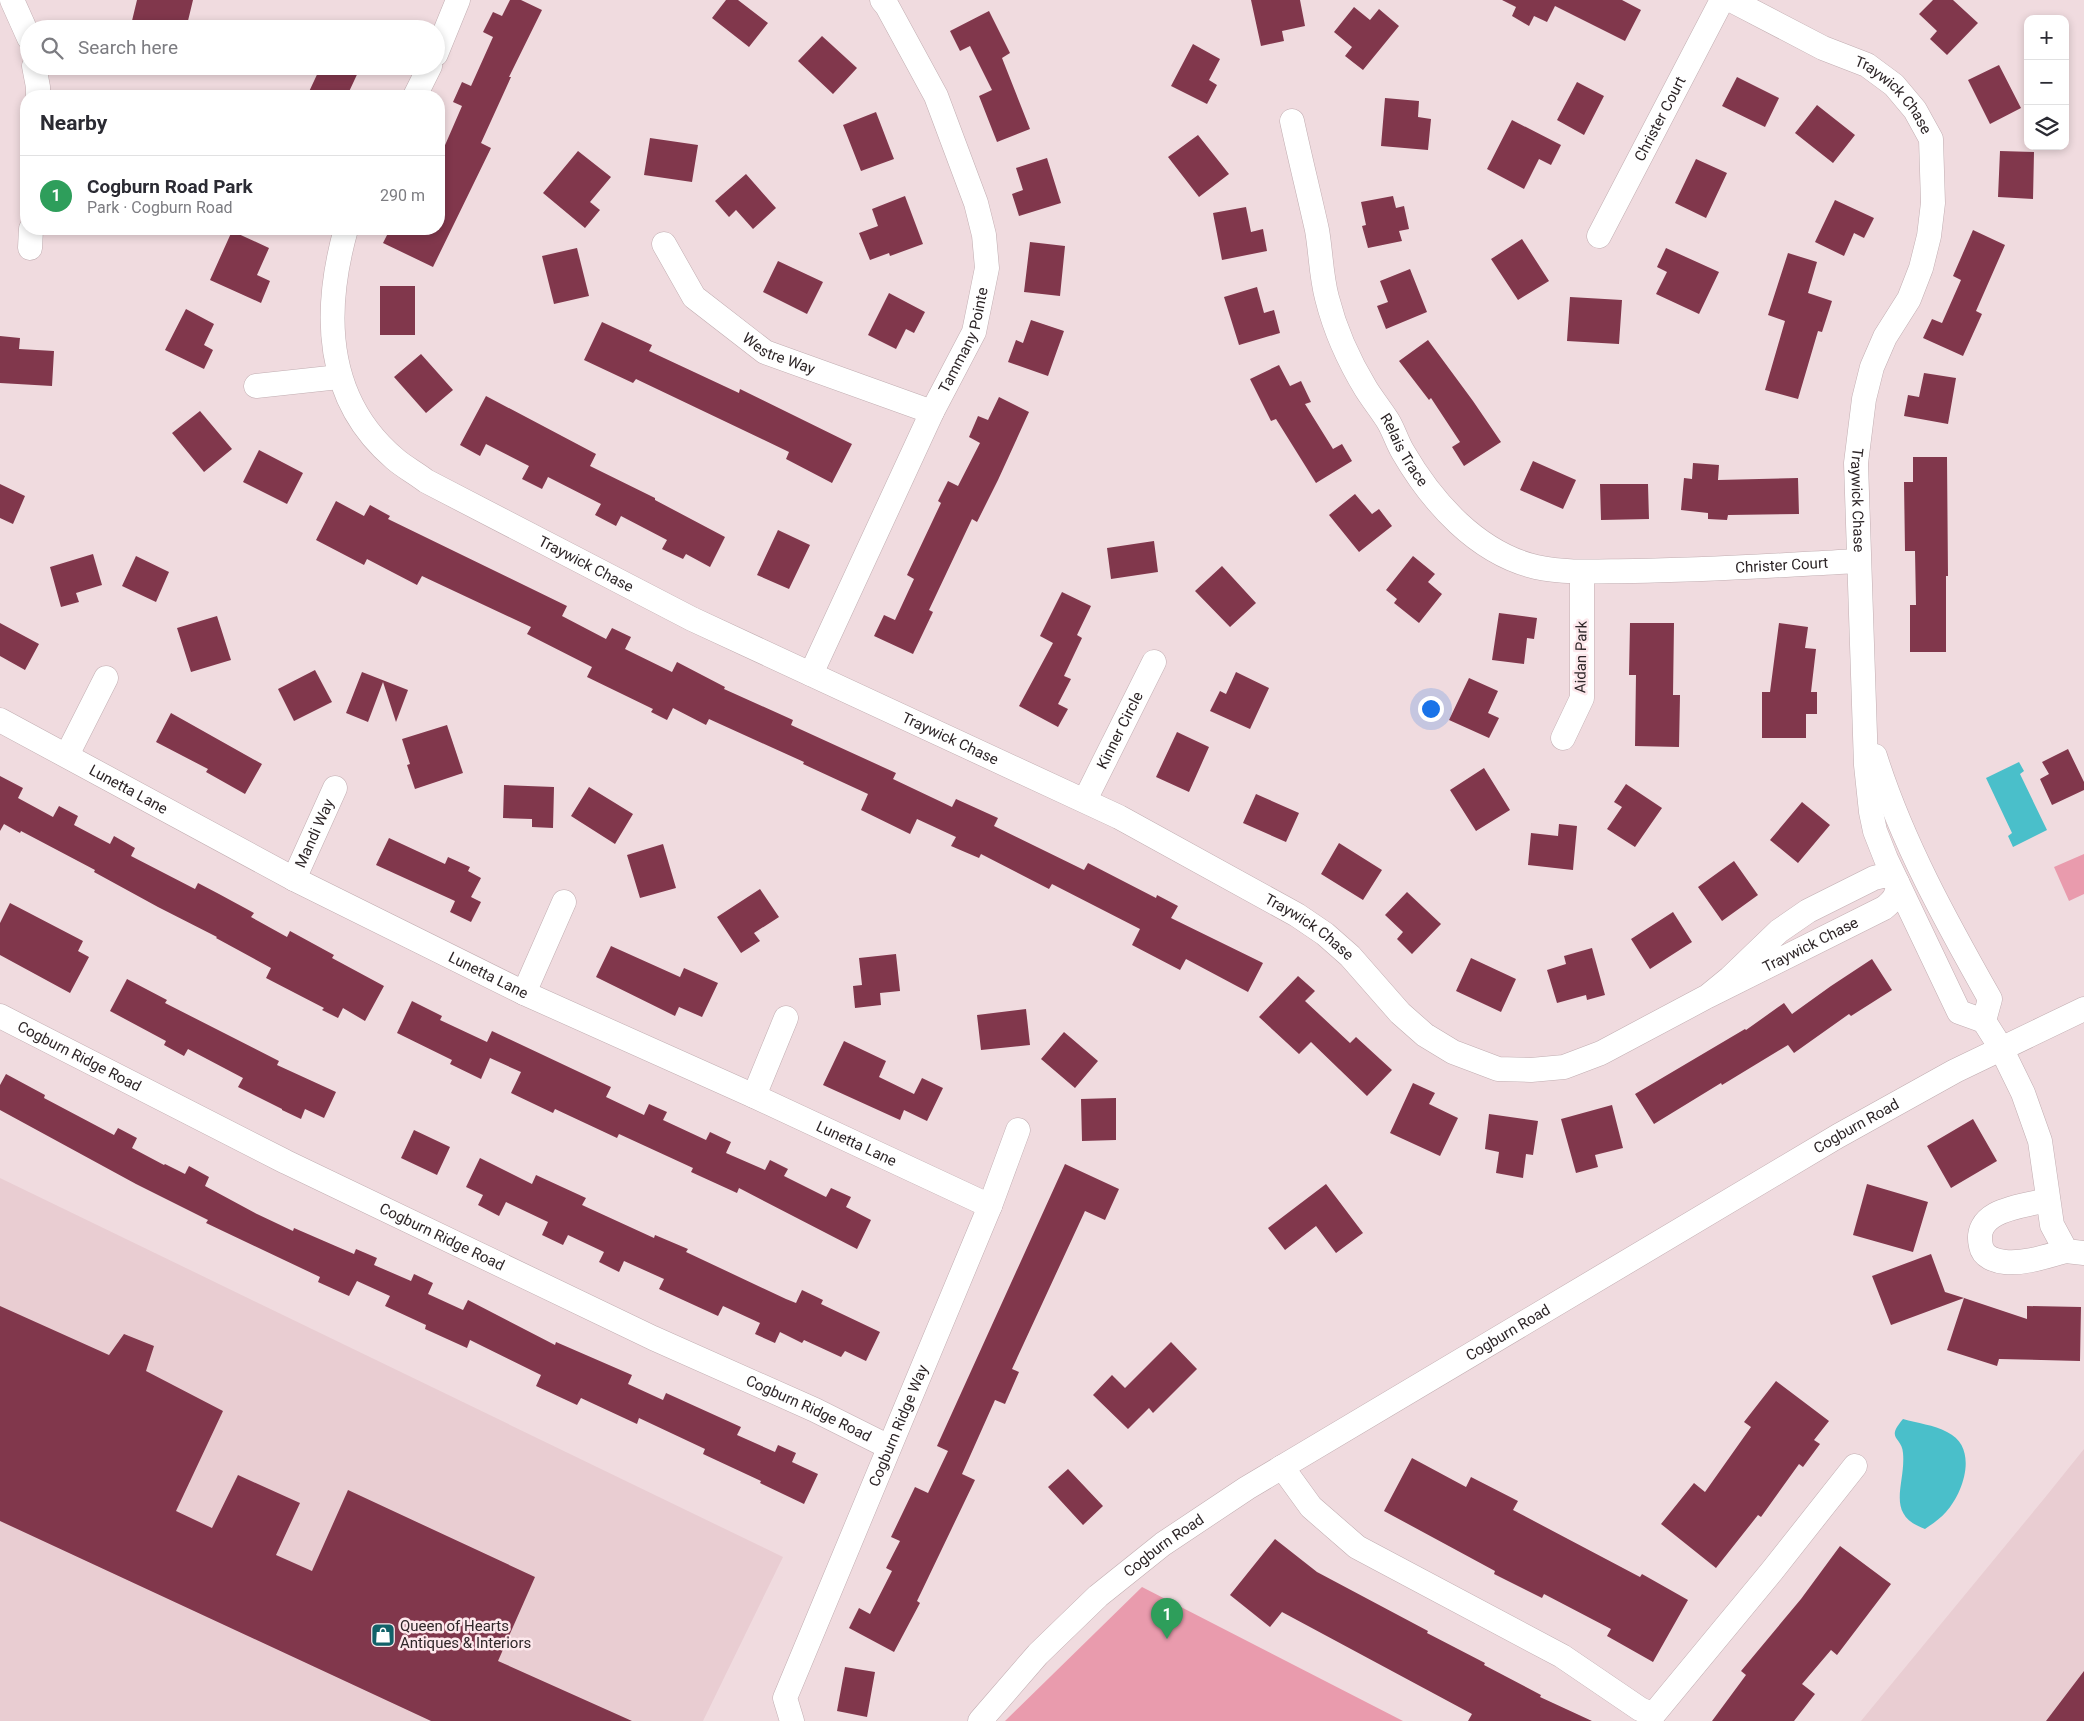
<!DOCTYPE html>
<html lang="en">
<head>
<meta charset="utf-8">
<style>
	body { margin:0; font-family:Roboto,sans-serif; background:#f2f2f3; color:#2b2b33 }
	.controls { position:absolute; right:15px; top:15px; display:grid; overflow:hidden; border-radius:10px; box-shadow:0 2px 8px #0003 }
	.controls button { width:45px; height:45px; display:grid; place-items:center; padding:0; border:0; border-bottom:1px solid #e1e1e2; background:#fff; color:#2b2b33; font:25px sans-serif }
	.you { position:absolute; left:1430px; top:708px; width:18px; height:18px; margin:-12px; border:4px solid #fff; border-radius:50%; background:#1a73e8; box-shadow:0 0 0 8px #1a73e833 }
	.badge { display:grid; place-items:center; width:32px; height:32px; border-radius:50%; background:#7c3aed; color:#fff; font-size:16px; font-weight:700 }
	.pin { position:absolute; translate:-50% -41px; filter:drop-shadow(0 1px 2px #0008) }
	.pin::after { content:''; position:absolute; top:26px; width:18px; height:15px; background:inherit; clip-path:polygon(0 0,100% 0,50% 100%) }
	.list { margin:0; padding:0; list-style:none }
	h2 { display:flex; justify-content:space-between; align-items:center; height:65px; margin:0; padding:0 20px; font-size:21px }
	h2 small { font-size:16px; font-weight:400; color:#7c7c81 }
	.list li { display:grid; grid-template-columns:32px 1fr auto; gap:15px; align-items:center; box-sizing:border-box; height:80px; padding:0 20px; border-top:1px solid #e1e1e2 }
	.list b { display:block; font-size:19px; white-space:nowrap }
	.list p { margin:0; font-size:16px; white-space:nowrap; color:#7c7c81 }
	.list em { font-size:16px; font-style:normal; color:#7c7c81 }
	.icon { flex:none; width:28px; height:28px; fill:none; stroke:currentColor; stroke-width:2; stroke-linecap:round; stroke-linejoin:round }
	.map { position:relative; flex:none; width:2084px; height:1721px; overflow:hidden }
	.search { position:absolute; background:#fff; box-shadow:0 2px 8px #0003; left:20px; top:20px; width:425px; height:55px; display:flex; align-items:center; gap:12px; box-sizing:border-box; padding:0 18px; border-radius:28px; color:#7c7c81; font-size:19px }
	.panel { position:absolute; background:#fff; box-shadow:0 2px 8px #0003; left:20px; top:90px; width:425px; height:145px; border-radius:20px }
	.map>svg:first-child { display:block }
	.built { fill:#e9cdd2 }
	.green { fill:#e99bad }
	.water { fill:#4abfca }
	.building { fill:#81374c }
	.lines { fill:none; stroke-linecap:round; stroke-linejoin:round }
	.minor-casing { stroke:#c1adb1; stroke-width:25 }
	.minor { stroke:#fff; stroke-width:24 }
	.labels { text-anchor:middle; stroke-width:5; stroke-linejoin:round; paint-order:stroke }
	.street-label { font-size:15px; fill:#2e2628; stroke:#fde8ec }
	.poi-label { font-size:15px; fill:#2e2628; stroke:#fde8ec; text-anchor:start }
</style>
</head>
<body>
<div class="map">
<svg width="2084" height="1721" viewBox="0 0 2084 1721">
	<rect width="100%" height="100%" fill="#f0dbdf"/>
	<path class="built" d="M0,1178l783,379 -80,164h-703z
		M2084,1449v272h-223l182,-221z"/>
	<path class="green" d="M2084,854v40l-15,7 -15,-34z
		M1142,1587l261,134h-398z"/>
	<path class="water" d="M2019,762l5,9 -4,3 27,56 -34,17 -5,-11 4,-3 -26,-55z
		M1903,1419c14,4 31,6 44,13 32,15 17,60 -1,80 -6,7 -14,12 -21,17 -41,-15 -19,-44 -22,-76 -1,-17 -18,-13 0,-34z"/>
	<path class="building" d="M137,0h56l-7,29h-56z
		M510,0h11l21,10 -33,67h2l-30,66 10,5 -58,119 -50,-24 7,-14h49v-70l23,-53 -9,-4 9,-20 9,4 22,-49 -10,-5 10,-20 9,4z
		M726,0h12l30,23 -19,24 -37,-29z
		M1251,0h49l5,26 -23,5 2,10 -23,5z
		M1502,0h120l19,10 -16,31 -70,-35 -8,16 -13,-6 -5,10 -17,-10 4,-9z
		M1933,0h20l25,23 -31,32 -17,-16 7,-8 -18,-17z
		M1354,7l16,13 9,-11 20,17 -36,44 -18,-14 7,-9 -18,-15z
		M989,11l21,42 -8,5 28,71 -33,13 -18,-46 13,-6 -22,-44 -10,5 -10,-20z
		M822,36l35,32 -24,26 -35,-33z
		M1193,44l27,15 -11,21 8,5 -10,19 -36,-18z
		M1999,65l22,43 -31,16 -22,-44z
		M321,66h40l-14,30h-40z
		M1737,77l42,21 -14,29 -43,-21z
		M1577,82l27,14 -20,39 -27,-15z
		M1385,98l34,3 -1,16 13,2 -3,31 -47,-4z
		M1817,105l38,30 -22,28 -38,-30z
		M876,112l18,47 -33,12 -18,-46z
		M1512,120l49,25 -10,20 -12,-6 -15,30 -37,-20z
		M1198,135l31,39 -30,23 -31,-40z
		M650,138l48,7 -6,37 -48,-7z
		M578,151l33,26 -21,25 10,8 -15,18 -42,-35z
		M2000,151l34,1 -1,47 -35,-2z
		M1047,158l14,45 -42,13 -7,-22 11,-4 -7,-22z
		M1696,159l31,14 -21,45 -31,-15z
		M746,174l30,34 -23,21 -17,-19 -7,7 -14,-16z
		M905,196l18,48 -33,12 -1,-3 -19,7 -11,-27 19,-7 -6,-17z
		M1393,196l3,12 8,-2 5,23 -10,2 3,10 -34,7 -6,-22 4,-1 -5,-23z
		M1835,200l39,18 -10,20 -10,-5 -10,23 -29,-14z
		M1246,207l5,25 12,-3 4,22 -45,9 -9,-47z
		M1973,230l32,15 -29,66 6,3 -19,42 -40,-18 9,-19 10,4 19,-43 -8,-4z
		M232,231l37,17 -12,27 13,6 -9,22 -51,-23z
		M1522,239l27,42 -31,19 -27,-41z
		M1030,242l35,4 -5,50 -36,-4z
		M577,248l12,48 -35,8 -12,-48z
		M1666,248l53,24 -20,42 -43,-20 11,-22 -10,-5z
		M1788,253l29,9 -9,31 24,8 -10,31 -4,-1 -20,68 -33,-9 20,-69 -17,-6z
		M778,261l45,21 -16,32 -44,-22z
		M1410,269l17,43 -41,17 -9,-23 11,-4 -8,-21z
		M380,286h35v49h-35z
		M1257,287l7,26 10,-3 6,23 -41,12 -15,-48z
		M889,293l36,19 -11,21 -8,-4 -10,20 -28,-14z
		M1570,297l52,3 -3,44 -52,-3z
		M186,309l28,15 -10,21 9,5 -9,19 -39,-19z
		M1031,320l33,11 -16,45 -40,-14 8,-22 7,3z
		M602,322l50,23 -3,6 90,42 1,-4 112,55 -20,39 -46,-24 3,-7 -153,-73 -3,4 -49,-23z
		M0,336l20,2 -1,11 35,2 -2,35 -52,-3z
		M1428,340l45,61 28,41 -37,24 -12,-19 8,-5 -29,-44 -2,2 -30,-39z
		M421,354l32,36 -27,23 -32,-36z
		M1279,365l11,21 11,-5 10,21 -6,2 28,45 9,-5 10,17 -36,22 -40,-64 -5,2 -21,-42z
		M1924,373l32,5 -8,46 -44,-8 4,-21 11,2z
		M486,396l110,58 -6,12 65,32v2l70,37 -15,30 -24,-13 -3,5 -21,-10 5,-9 -46,-24 -5,10 -21,-11 6,-11 -53,-27 -6,12 -20,-10 7,-13 -43,-22 -6,12 -20,-11z
		M999,397l30,15 -31,68 -21,42 -5,-3 -43,91 4,2 -20,42 -39,-18 10,-21 11,5 19,-41 -7,-4 34,-72 -3,-2 10,-20 10,5 22,-43 -11,-6 9,-21 10,4z
		M200,411l32,38 -28,23 -32,-39z
		M259,450l44,23 -16,31 -44,-22z
		M1913,457h34l1,119h-2v76h-36v-47h6l-1,-54h-10l-1,-69h9z
		M1533,461l43,19 -13,29 -43,-19z
		M1693,463l26,2 -1,15 80,-2 1,36 -71,1 -1,5 -19,-1v-6l-27,-3 3,-32 8,1z
		M0,484l25,12 -12,28 -13,-6z
		M1600,484h48l1,35 -48,1z
		M1355,494l17,20 7,-5 13,17 -33,26 -30,-37z
		M336,501l28,15 6,-11 20,11 -2,3 179,87 -5,10 44,23 6,-11 19,9 -6,12 47,23 5,-10 48,25 -1,2 69,31 -2,5 105,48 -3,6 59,28 4,-8 42,19 -4,8 90,44 4,-7 68,35 1,-3 21,11 -7,12 92,45 -15,29 -62,-33 -6,11 -48,-25 8,-16 -88,-45 -3,5 -68,-35 -2,4 -28,-12 5,-9 -39,-18 -7,15 -49,-24 7,-16 -65,-30 1,-2 -95,-43 -3,6 -33,-17 -6,12 -16,-8 2,-3 -66,-32 5,-10 -65,-33 4,-7 -109,-51 -5,9 -50,-26 -3,6 -48,-25z
		M778,530l32,15 -21,44 -32,-14z
		M1154,541l4,31 -47,7 -4,-31z
		M93,554l9,31 -26,8 3,9 -18,5 -11,-40z
		M136,556l33,16 -13,30 -34,-16z
		M1413,556l22,18 -7,8 14,12 -23,29 -25,-20 3,-4 -11,-9z
		M1222,566l34,37 -26,24 -35,-36z
		M1062,592l29,14 -14,29 5,3 -18,38 7,3 -13,25 10,5 -10,18 -39,-21 34,-63 -13,-7z
		M1499,613l38,5 -3,21 -7,-1 -3,26 -32,-4z
		M217,616l14,44 -40,12 -14,-44z
		M0,623l39,21 -14,26 -25,-14z
		M1630,623h44l-1,72h7l-1,52 -44,-1 1,-71h-7z
		M1779,623l29,4 -3,21 11,1 -5,43h6v22h-11v24h-44v-46h8z
		M315,670l17,32 -38,19 -16,-32z
		M362,672l46,18 -12,32 -13,-40 -15,40 -22,-9z
		M1236,672l33,16 -19,41 -40,-18 10,-20 6,3z
		M1469,678l29,13 -10,22 11,5 -10,20 -40,-18z
		M171,713l91,51 -17,30 -39,-22 2,-3 -52,-27z
		M447,725l16,48 -48,16 -8,-24 3,-1 -8,-25z
		M1177,732l32,15 -20,45 -33,-15z
		M2068,749l16,33v8l-32,15 -12,-26 9,-5 -7,-12z
		M1484,768l26,42 -34,21 -26,-41z
		M0,776l23,12 -5,10 35,19 6,-11 19,10 -4,9 36,19 4,-8 21,12 -4,8 64,33 3,-6 21,11 35,19 -3,4 36,20 3,-6 44,24 -2,3 52,28 -19,35 -22,-13 -5,10 -16,-8 2,-2 -58,-30 5,-10 -55,-30 1,-1 -59,-30 -64,-35 1,-2 -74,-39 -1,2 -16,-9 -4,7z
		M1626,784l36,24 -27,39 -28,-18 15,-22 -8,-5z
		M504,785l50,2 -1,41 -21,-1v-8l-29,-1z
		M589,787l44,27 -18,30 -44,-28z
		M1256,794l43,19 -13,29 -43,-19z
		M1802,802l28,23 -32,38 -28,-23z
		M1559,824l18,2 -4,44 -45,-5 3,-32 27,3z
		M389,838l56,26 3,-7 22,10 -2,4 13,7 -10,19 10,5 -10,20 -21,-10 5,-11 -79,-36z
		M1339,843l43,27 -19,30 -42,-26z
		M663,844l13,44 -36,10 -13,-43z
		M1734,861l24,34 -36,26 -24,-34z
		M760,889l19,28 -25,16 6,8 -19,12 -24,-36z
		M1407,892l34,32 -29,30 -15,-15 6,-7 -18,-17z
		M10,903l73,38 -5,10 11,6 -19,36 -70,-38v-32z
		M1673,912l19,30 -42,27 -19,-30z
		M611,946l69,31 4,-9 34,15 -16,34 -23,-10 -4,9 -79,-39z
		M1592,948l13,47 -18,5 -1,-5 -29,8 -10,-33 19,-6 -2,-8z
		M896,954l4,37 -20,2 1,12 -26,3 -2,-22 9,-1 -3,-27z
		M1471,958l45,21 -15,33 -45,-21z
		M1872,959l20,31 -41,26 -2,-2 -55,39 -6,-8 -66,40 -1,-2 -67,41 -19,-30 110,-65 1,1 38,-27 8,11 39,-28z
		M1298,976l17,15 -10,10 45,42 6,-6 36,33 -25,26 -56,-54 -12,12 -40,-37z
		M127,979l40,21 -2,3 114,58 -2,4 59,27 -12,26 -19,-9 -4,10 -19,-9v-1l-44,-22 5,-9 -55,-29 -4,7 -20,-11 2,-4 -56,-30z
		M412,1001l30,15 -2,4 47,22 5,-11 119,56 -5,10 38,18 5,-11 18,8 -4,8 43,20 4,-8 21,10 -5,11 39,17 5,-10 18,9 -4,7 42,21 5,-9 20,9 -5,10 25,13 -14,29 -118,-61 -2,5 -46,-21 2,-4 -74,-34 -2,4 -62,-29 -2,4 -42,-20 10,-21 -31,-14 -9,21 -31,-15 2,-4 -55,-27z
		M1026,1009l4,36 -49,5 -4,-35z
		M1064,1032l34,29 -23,27 -34,-29z
		M844,1041l42,20 -7,16 35,17 8,-16 21,10 -16,33 -23,-11 -4,10 -77,-35z
		M6,1074l39,21 -1,3 70,37 4,-7 19,10 -5,10 32,17 1,-1 20,10 4,-8 20,11 -4,9 52,28 36,17 1,-3 60,26 2,-5 21,9 -3,7 37,16 3,-7 19,9 -5,11 35,16 5,-10 87,45 1,-3 76,33 -4,9 35,16 3,-7 75,34 -4,8 38,17 3,-7 18,8 -4,9 26,12 -14,30 -44,-21 1,-2 -58,-27 2,-5 -66,-31 -2,6 -56,-26 -4,7 -41,-19 5,-11 -71,-35 -3,8 -42,-19 1,-4 -41,-19 5,-10 -33,-15 -8,15 -31,-14 2,-5 -114,-54 2,-3 -72,-36 -136,-74v-25z
		M1413,1083l22,10 -6,11 29,14 -18,38 -50,-23z
		M1116,1098v42l-34,1 -1,-42z
		M1612,1105l11,43 -28,7 3,12 -22,6 -15,-54z
		M1489,1114l49,7 -5,34 -7,-1 -3,24 -27,-5 3,-21 -14,-3z
		M1973,1119l24,42 -46,27 -24,-42z
		M414,1130l36,17 -13,28 -36,-17z
		M480,1158l52,26 4,-9 50,23 -4,7 72,33 1,-3 33,14 -2,3 100,47 10,4 6,-13 21,10 -2,4 59,28 -14,29 -21,-10 -4,6 -37,-17 -2,3 -22,-11 -5,11 -20,-9 5,-11 -37,-17 -5,10 -59,-27 5,-10 -40,-18 -5,11 -20,-10 5,-10 -36,-17 -5,10 -21,-10 6,-13 -42,-20 -7,14 -21,-11 5,-10 -17,-8z
		M1065,1164l54,25 -14,31 -20,-9 -73,158 7,3 -14,32 -10,-4 -33,74 13,6 -58,121 3,2 -26,49 -45,-24 10,-20 11,6 22,-43 -6,-3 14,-27 -9,-4 24,-50 13,6 20,-42 -11,-5z
		M1326,1184l37,49 -27,20 -20,-27 -31,24 -17,-22z
		M1867,1184l61,18 -15,50 -60,-17z
		M1931,1254l14,38 19,6 -73,27 -19,-49z
		M1964,1298l63,21v-13l54,1 -1,54 -81,-2 -2,7 -50,-16z
		M0,1306l109,49 15,-21 30,12 -8,25 77,40 -47,100 36,17 26,-53 62,28 -24,52 36,16 36,-81 187,87 -37,84 134,60h-201l-431,-200z
		M1171,1342l26,27 -44,44 -4,-5 -21,21 -35,-34 19,-20 13,13z
		M1776,1381l53,40 -15,19 6,4 -17,23 -4,-3 -38,53 -3,-2 -42,53 -55,-44 33,-41 11,9 46,-65 -7,-5z
		M1412,1458l54,29 5,-10 47,24 -5,9 127,67 2,-3 46,26 -35,62 -46,-26 4,-7 -67,-35 -2,4 -48,-24 1,-3 -111,-60z
		M1068,1469l35,37 -20,19 -35,-38z
		M1275,1539l42,33 111,59 -1,2 58,30 -1,2 57,30 -1,2 52,24h-124l4,-7 -190,-102 -12,15 -40,-32z
		M1840,1546l51,38 -54,71 -6,-5 -29,34 13,10 -21,27h-82l34,-46 -5,-4 60,-72z
		M845,1667l30,5 -8,45 -30,-6z
		M2084,1671v50h-38z"/>
	<g class="lines">
		<g class="minor-casing">
			<g id="minor">
				<path d="M12,0l17,38"/>
				<path id="s1" d="M1731,0l92,48 44,17 27,20 21,25 16,29 2,64 -4,33 -8,32 -12,31 -24,38 -13,30 -8,32 -8,64 10,302 5,47 4,19 11,28 73,153 25,9"/>
				<path d="M436,54l22,-54"/>
				<path d="M34,66l4,21v9"/>
				<path d="M415,96l15,-30"/>
				<path id="s2" d="M1292,121c8,37 17,73 25,109 4,23 4,46 10,68 8,32 22,63 39,91 7,11 15,21 22,32 6,10 9,21 15,31 29,50 74,101 133,115 32,7 65,4 98,4 75,-1 149,-6 224,-10"/>
				<path id="s3" d="M346,229c-23,82 -22,170 49,230 9,8 21,14 31,22l266,138 427,198 178,98 28,19 25,22 50,57 25,22 28,17 45,17 33,1 33,-3 37,-14 107,-57 176,-88c9,-7 15,-14 13,-26l-11,-7 -12,3 -66,33 -29,20 -49,47 -22,18"/>
				<path id="s4" d="M1599,236l123,-236"/>
				<path id="s5" d="M664,244l30,53 71,55 167,60"/>
				<path d="M30,248l1,-19"/>
				<path d="M256,386l83,-9"/>
				<path id="s6" d="M811,674l121,-262 42,-80 13,-64 -3,-33 -8,-32 -40,-107 -49,-90 -5,-6"/>
				<path id="s7" d="M0,720l294,159 230,114 230,103 236,110"/>
				<path d="M1563,738l19,-40v-126"/>
				<path d="M67,755l39,-77"/>
				<path d="M1875,756c27,86 71,165 115,243l-6,22 17,27 22,45 17,48 12,84 14,26 18,2"/>
				<path id="s8" d="M1085,800l69,-138"/>
				<path id="s9" d="M294,879l41,-91"/>
				<path d="M524,993l40,-91"/>
				<path id="s10" d="M0,1016l286,146 367,176 162,72 74,37"/>
				<path d="M754,1096l32,-78"/>
				<path d="M2048,1200c-24,6 -76,9 -67,46 2,11 14,15 24,16 20,2 42,-6 61,-11"/>
				<path d="M1282,1467l29,40 46,40 205,109 78,53 13,6 119,-144 83,-105"/>
				<path id="s11" d="M792,1721l-7,-23 205,-492 28,-76"/>
				<path id="s12" d="M980,1721l58,-67 60,-58 65,-52 84,-56 591,-352 117,-65 129,-62"/>
			</g>
		</g>
		<use href="#minor" class="minor"/>
	</g>
	<defs>
		<g id="shop-square" transform="scale(1.25)"><rect x="-9" y="-9" width="18" height="18" rx="4" fill="#116168" stroke="#fde8ec"/><path d="M-5-2.5h2.3a2.7 3.5 0 0 1 5.4 0H5L5.5 6h-11ZM-1.5-2.5h3a1.5 2.3 0 0 0-3 0Z" fill="#fff"/></g>
	</defs>
	<g fill-rule="evenodd">
		<use href="#shop-square" x="383" y="1635"/>
	</g>
	<g class="labels">
		<g class="street-label">
			<text dy="5" stroke="none"><textPath href="#s1" startOffset="191">Traywick Chase</textPath></text>
			<text dy="5" stroke="none"><textPath href="#s4" startOffset="132">Christer Court</textPath></text>
			<text dy="5" stroke="none"><textPath href="#s6" startOffset="368">Tammany Pointe</textPath></text>
			<text dy="5" stroke="none"><textPath href="#s5" startOffset="164">Westre Way</textPath></text>
			<text dy="5" stroke="none"><textPath href="#s2" startOffset="352">Relais Trace</textPath></text>
			<text dy="5" stroke="none"><textPath href="#s1" startOffset="626">Traywick Chase</textPath></text>
			<text dy="5" stroke="none"><textPath href="#s3" startOffset="468">Traywick Chase</textPath></text>
			<text dy="5" stroke="none"><textPath href="#s2" startOffset="780">Christer Court</textPath></text>
			<text transform="translate(1581 657) rotate(-89)" y="5">Aidan Park</text>
			<text dy="5" stroke="none"><textPath href="#s8" startOffset="78">Kinner Circle</textPath></text>
			<text dy="5" stroke="none"><textPath href="#s3" startOffset="872">Traywick Chase</textPath></text>
			<text dy="5" stroke="none"><textPath href="#s7" startOffset="146">Lunetta Lane</textPath></text>
			<text dy="5" stroke="none"><textPath href="#s9" startOffset="50">Mandi Way</textPath></text>
			<text dy="5" stroke="none"><textPath href="#s3" startOffset="1278">Traywick Chase</textPath></text>
			<text dy="5" stroke="none"><textPath href="#s3" startOffset="1860">Traywick Chase</textPath></text>
			<text dy="5" stroke="none"><textPath href="#s7" startOffset="551">Lunetta Lane</textPath></text>
			<text dy="5" stroke="none"><textPath href="#s10" startOffset="89">Cogburn Ridge Road</textPath></text>
			<text dy="5" stroke="none"><textPath href="#s12" startOffset="1065">Cogburn Road</textPath></text>
			<text dy="5" stroke="none"><textPath href="#s7" startOffset="956">Lunetta Lane</textPath></text>
			<text dy="5" stroke="none"><textPath href="#s10" startOffset="494">Cogburn Ridge Road</textPath></text>
			<text dy="5" stroke="none"><textPath href="#s12" startOffset="660">Cogburn Road</textPath></text>
			<text dy="5" stroke="none"><textPath href="#s10" startOffset="899">Cogburn Ridge Road</textPath></text>
			<text dy="5" stroke="none"><textPath href="#s11" startOffset="319">Cogburn Ridge Way</textPath></text>
			<text dy="5" stroke="none"><textPath href="#s12" startOffset="255">Cogburn Road</textPath></text>
		</g>
		<g class="poi-label">
			<text x="400" y="1631">Queen of Hearts<tspan x="400" dy="17">Antiques &amp; Interiors</tspan></text>
		</g>
	</g>
</svg>
<div class="controls">
<button>+</button>
<button>−</button>
<button><svg class="icon" aria-label="layers" viewBox="0 0 24 24"><path d="M12 4l9 5-9 5-9-5zM3 14l9 5 9-5"/></svg></button>
</div>
<div class="you"></div>
<div class="pin badge" style="left:1167px;top:1639px;background:#2e9e5b">1</div>
<div class="search"><svg class="icon" aria-label="search" viewBox="0 0 24 24"><circle cx="10" cy="10" r="6"/><path d="M15 15l6 6"/></svg>Search here</div>
<section class="panel">
<h2>Nearby<small></small></h2>
<ul class="list">
<li><span class="badge" style="background:#2e9e5b">1</span><div><b>Cogburn Road Park</b><p>Park · Cogburn Road</p></div><em>290 m</em></li>
</ul>
</section>
</div>
</body>
</html>
